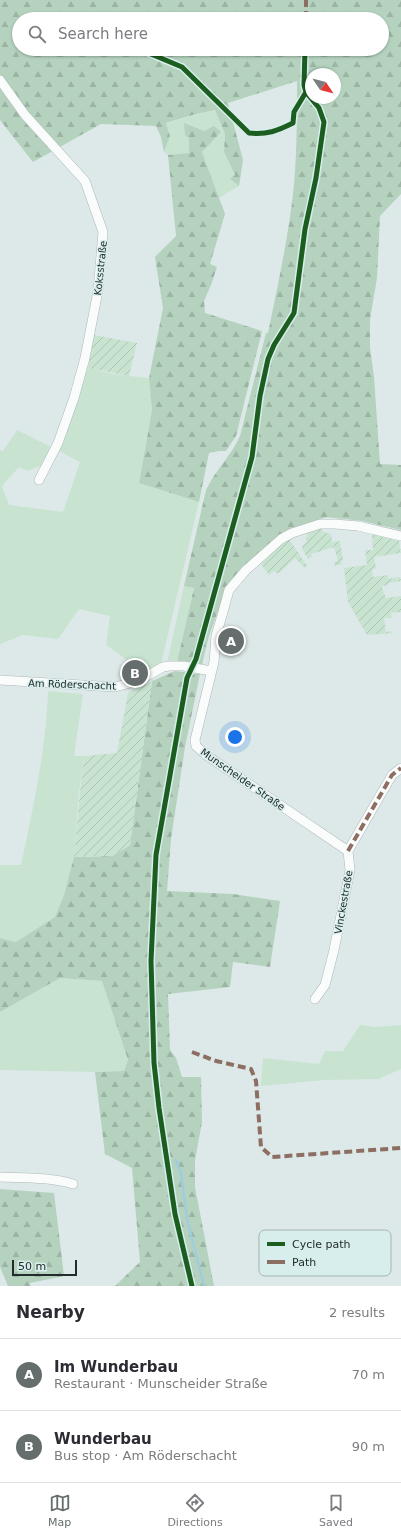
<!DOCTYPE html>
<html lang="en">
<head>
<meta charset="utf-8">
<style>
	body { margin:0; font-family:"DejaVu Sans",sans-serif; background:#f2f2f3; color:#2b2b33 }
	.compass { position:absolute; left:305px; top:68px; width:36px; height:36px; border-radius:50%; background:#fff; box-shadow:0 1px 3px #0004; rotate:125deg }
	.scale { position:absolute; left:12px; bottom:10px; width:65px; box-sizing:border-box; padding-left:4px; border:2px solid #242c2b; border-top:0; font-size:11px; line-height:14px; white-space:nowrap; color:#242c2b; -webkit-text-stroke:3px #d8eeec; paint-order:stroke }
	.you { position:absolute; left:235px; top:737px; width:14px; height:14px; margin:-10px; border:3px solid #fff; border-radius:50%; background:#1a73e8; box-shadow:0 0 0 6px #1a73e833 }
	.badge { display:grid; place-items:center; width:26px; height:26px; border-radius:50%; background:#656e6d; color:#fff; font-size:13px; font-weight:700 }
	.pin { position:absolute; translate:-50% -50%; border:2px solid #fff; box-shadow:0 1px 4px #0006 }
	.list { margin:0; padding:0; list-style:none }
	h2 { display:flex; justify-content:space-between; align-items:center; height:52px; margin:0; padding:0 16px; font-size:17px }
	h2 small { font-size:13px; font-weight:400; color:#7c7c81 }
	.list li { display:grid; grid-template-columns:26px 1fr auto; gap:12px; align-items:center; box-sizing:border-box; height:72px; padding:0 16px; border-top:1px solid #e1e1e2 }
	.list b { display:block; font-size:15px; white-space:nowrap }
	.list p { margin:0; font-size:13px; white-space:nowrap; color:#7c7c81 }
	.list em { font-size:13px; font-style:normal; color:#7c7c81 }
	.icon { flex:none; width:22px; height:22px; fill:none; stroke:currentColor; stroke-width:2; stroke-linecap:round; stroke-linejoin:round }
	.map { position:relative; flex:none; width:401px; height:1286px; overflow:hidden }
	.search { position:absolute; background:#fff; box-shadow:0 1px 3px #0004; left:12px; right:12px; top:12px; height:44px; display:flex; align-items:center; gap:10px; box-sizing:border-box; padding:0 14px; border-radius:22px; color:#7c7c81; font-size:15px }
	.sheet { height:196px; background:#fff }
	nav { display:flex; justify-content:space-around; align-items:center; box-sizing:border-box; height:56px; border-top:1px solid #e1e1e2; background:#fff; font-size:11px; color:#7c7c81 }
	nav a { display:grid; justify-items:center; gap:2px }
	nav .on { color:#656e6d }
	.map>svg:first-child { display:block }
	.grass { fill:#c8e4d1; fill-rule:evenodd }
	.forest { fill:url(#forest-firs); fill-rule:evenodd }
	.garden { fill:url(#garden-furrows) }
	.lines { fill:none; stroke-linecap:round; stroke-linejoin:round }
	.stream { stroke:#a0cdde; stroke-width:2.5 }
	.minor-casing { stroke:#afb8b7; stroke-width:10 }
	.minor { stroke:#fafcfc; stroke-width:9 }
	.quiet { stroke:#8d6e63; stroke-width:4; stroke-dasharray:8 4; stroke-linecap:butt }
	.cycleway-casing { stroke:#d8eeec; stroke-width:8 }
	.cycleway { stroke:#1b5e20; stroke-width:5 }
	.labels { text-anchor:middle; stroke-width:3; stroke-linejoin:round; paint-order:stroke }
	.street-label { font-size:10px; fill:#242c2b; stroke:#d8eeec }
	.key { fill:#d8eeec; stroke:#a2b4b2; stroke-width:1 }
	.key-label { font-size:11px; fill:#242c2b }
</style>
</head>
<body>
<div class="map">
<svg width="401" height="1286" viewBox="0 0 401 1286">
	<defs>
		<pattern id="forest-firs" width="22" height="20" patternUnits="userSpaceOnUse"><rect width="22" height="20" fill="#b4d2be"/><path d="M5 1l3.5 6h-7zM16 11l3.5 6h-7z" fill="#9bb4a3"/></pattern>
		<pattern id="garden-furrows" width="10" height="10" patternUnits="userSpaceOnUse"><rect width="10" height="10" fill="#c8e4d1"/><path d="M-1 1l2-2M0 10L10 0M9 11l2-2" fill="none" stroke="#acc4b4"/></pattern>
	</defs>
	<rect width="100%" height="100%" fill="#dde9e8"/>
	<path class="grass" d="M215,110l10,24 -1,18 11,24 -5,3 9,7 -20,12 -17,-46 18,-20 -31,6v15l-21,2 -4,-3 6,-16 -4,-13 9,-2 21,-7z
		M81,363c16,11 48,13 68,15l3,32 -13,73 60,19 -38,162 -27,13 4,-9 -32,-23 4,-29 -31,-7 -21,30 -35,-4 -23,9v-194l3,1 14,-21 36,18zM53,448l27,14 -17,50 -54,-7 -7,-19 17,-19 8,4 16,-6z
		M184,586l10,2 -17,74 -10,1z
		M48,691l35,3 -9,62h10l-5,36 -5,66 -10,37 -9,22 -39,25 -16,-4v-73h21c12,-57 25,-115 27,-174z
		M60,978l42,3 26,79 -4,11 -29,1 -95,-2v-58z
		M360,1025l16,2 25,-2v44l-22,10 -55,1 -63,6 2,-28 56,6 6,-13h18z"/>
	<path class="forest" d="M0,0h401v194l-21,22 -3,62 -7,41v28l4,30 6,87 21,1v65l-39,-9 -36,-4 -42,16 -25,19 -17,15 -16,22 -17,47 -7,28 -25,-2 17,-74 -10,-2 22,-96c9,-19 25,-34 34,-54l26,-103h2c10,-49 21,-98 26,-148 3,-34 3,-69 3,-104l-69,22 15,57 -4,26 -9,-7 5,-4 -11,-23 1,-18 -10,-24 -19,4 -30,9 4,13 -6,16 -3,-15 -5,-11 -55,-2 -68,38 -33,-42zM19,19h363v30h-363zM311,74h24v24h-24z
		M184,123l20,8 10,-5 7,6 -19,20 23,62 -15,50 7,3 -6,18 -7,16 1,12 57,18 -26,105 -10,15h-7l-10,2 -10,49 -60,-19 13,-73 -3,-32 14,-70 -8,-51 21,-21 -8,-81 21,-2v-15l-4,-3z
		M175,671l25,3 -15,73 -14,92 -4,52 66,3 47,7 -10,66 -37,-5 -3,25 -62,7 2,56 6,8 6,19h19l1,45 -7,38v27l19,99h-99l25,-24 -8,-94 -27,-14 -10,-82 29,-1 4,-11 -26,-79 -42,-3 -60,34v-74l16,4 39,-25 9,-22 10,-38 38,-1 18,-11 22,-164z
		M0,1189l54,4 10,83 -34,7v3h-22l-8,-19z"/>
	<path class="garden" d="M94,335l43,8 -8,33 -41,-8z
		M322,528l1,4 8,2 1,8 8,-1 3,19 -2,1 1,3 -7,2 -1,-4 4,-1 -4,-14 -23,7 1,3 -4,2 -6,-10 1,-4 4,-3 -2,-4 3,-2 -3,-4z
		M372,534l27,7 2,12 -27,4 2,11 -4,2 1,7 15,-2v4l12,-2 1,4 -13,2v2l-6,1 2,9h1l1,3 15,-2v16l-10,1 1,5h-8l2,14 7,-1 -1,2 -25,2 -19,-33 -4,-34 23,-3 -2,-15h8z
		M289,539l18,27 -2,2 -10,-10 -17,16 -4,-3 -5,4 -8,-11 15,-15z
		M152,681l-22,164 -18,11 -38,1 6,-65 4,-36 33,-3 11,-60z"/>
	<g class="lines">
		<path class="stream" d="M176,1160l5,13 6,46 17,67"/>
		<g class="minor-casing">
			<path id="minor" d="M0,80l25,35 60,66 18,51 -5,59 -13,67 -11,40 -16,45 -19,37
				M0,680l115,7 23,-6 25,-14 6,-1h15l27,5
				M348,851l-142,-96 -10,-9 -1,-6 19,-78 2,-26 7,-24 6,-22 17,-20 35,-31 11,-6 28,-9h15l23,2 43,10
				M315,999l10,-14 9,-35 16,-80 -2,-19 44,-76 9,-7
				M0,1177c24,1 49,0 73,7"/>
		</g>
		<use href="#minor" class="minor"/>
		<path class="quiet" d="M306,19v-19
			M348,851l44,-76 9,-7
			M192,1052l24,9 35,8 5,12 5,66 11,10 129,-9"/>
		<g class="cycleway-casing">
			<path id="cycleway" d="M139,49l43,18 67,66c18,2 28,-2 44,-10l1,-11 12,-20
				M192,1286l-17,-72 -16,-106 -5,-45 -3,-102 5,-106 31,-177 9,-19 56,-202 8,-61 8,-37 6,-14 20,-32 11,-84 11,-51 8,-56 -5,-14 -13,-16 -2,-7 1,-36"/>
		</g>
		<use href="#cycleway" class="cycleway"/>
	</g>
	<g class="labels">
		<g class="street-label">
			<text transform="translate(100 268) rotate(-84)" y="4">Koksstraße</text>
			<text transform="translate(72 684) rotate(2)" y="4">Am Röderschacht</text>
			<text transform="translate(243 779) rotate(35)" y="4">Munscheider Straße</text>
			<text transform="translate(343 902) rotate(-80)" y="4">Vinckestraße</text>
		</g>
	</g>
	<rect x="259" y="1230" width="132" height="46" rx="6" class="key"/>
	<rect x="267" y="1242" width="18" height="4" fill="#1b5e20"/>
	<rect x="267" y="1260" width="18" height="4" fill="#8d6e63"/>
	<g class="key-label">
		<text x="292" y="1248">Cycle path</text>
		<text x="292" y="1266">Path</text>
	</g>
</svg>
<svg class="compass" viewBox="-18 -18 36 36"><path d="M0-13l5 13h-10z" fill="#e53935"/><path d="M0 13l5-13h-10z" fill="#7c7c81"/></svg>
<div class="scale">50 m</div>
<div class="you"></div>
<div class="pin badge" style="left:231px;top:641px">A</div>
<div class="pin badge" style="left:135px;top:673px">B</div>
<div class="search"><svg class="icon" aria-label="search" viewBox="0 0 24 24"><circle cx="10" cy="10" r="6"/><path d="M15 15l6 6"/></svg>Search here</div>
</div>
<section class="sheet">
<h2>Nearby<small>2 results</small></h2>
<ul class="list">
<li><span class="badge">A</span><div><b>Im Wunderbau</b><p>Restaurant · Munscheider Straße</p></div><em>70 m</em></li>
<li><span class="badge">B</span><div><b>Wunderbau</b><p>Bus stop · Am Röderschacht</p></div><em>90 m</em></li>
</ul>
</section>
<nav>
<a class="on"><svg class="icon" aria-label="map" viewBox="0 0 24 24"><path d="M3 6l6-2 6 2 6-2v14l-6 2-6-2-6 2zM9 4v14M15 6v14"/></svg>Map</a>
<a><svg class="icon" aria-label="directions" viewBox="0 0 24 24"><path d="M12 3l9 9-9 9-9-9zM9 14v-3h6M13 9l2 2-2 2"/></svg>Directions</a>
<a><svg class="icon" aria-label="saved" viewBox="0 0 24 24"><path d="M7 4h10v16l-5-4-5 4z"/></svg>Saved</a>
</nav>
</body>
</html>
